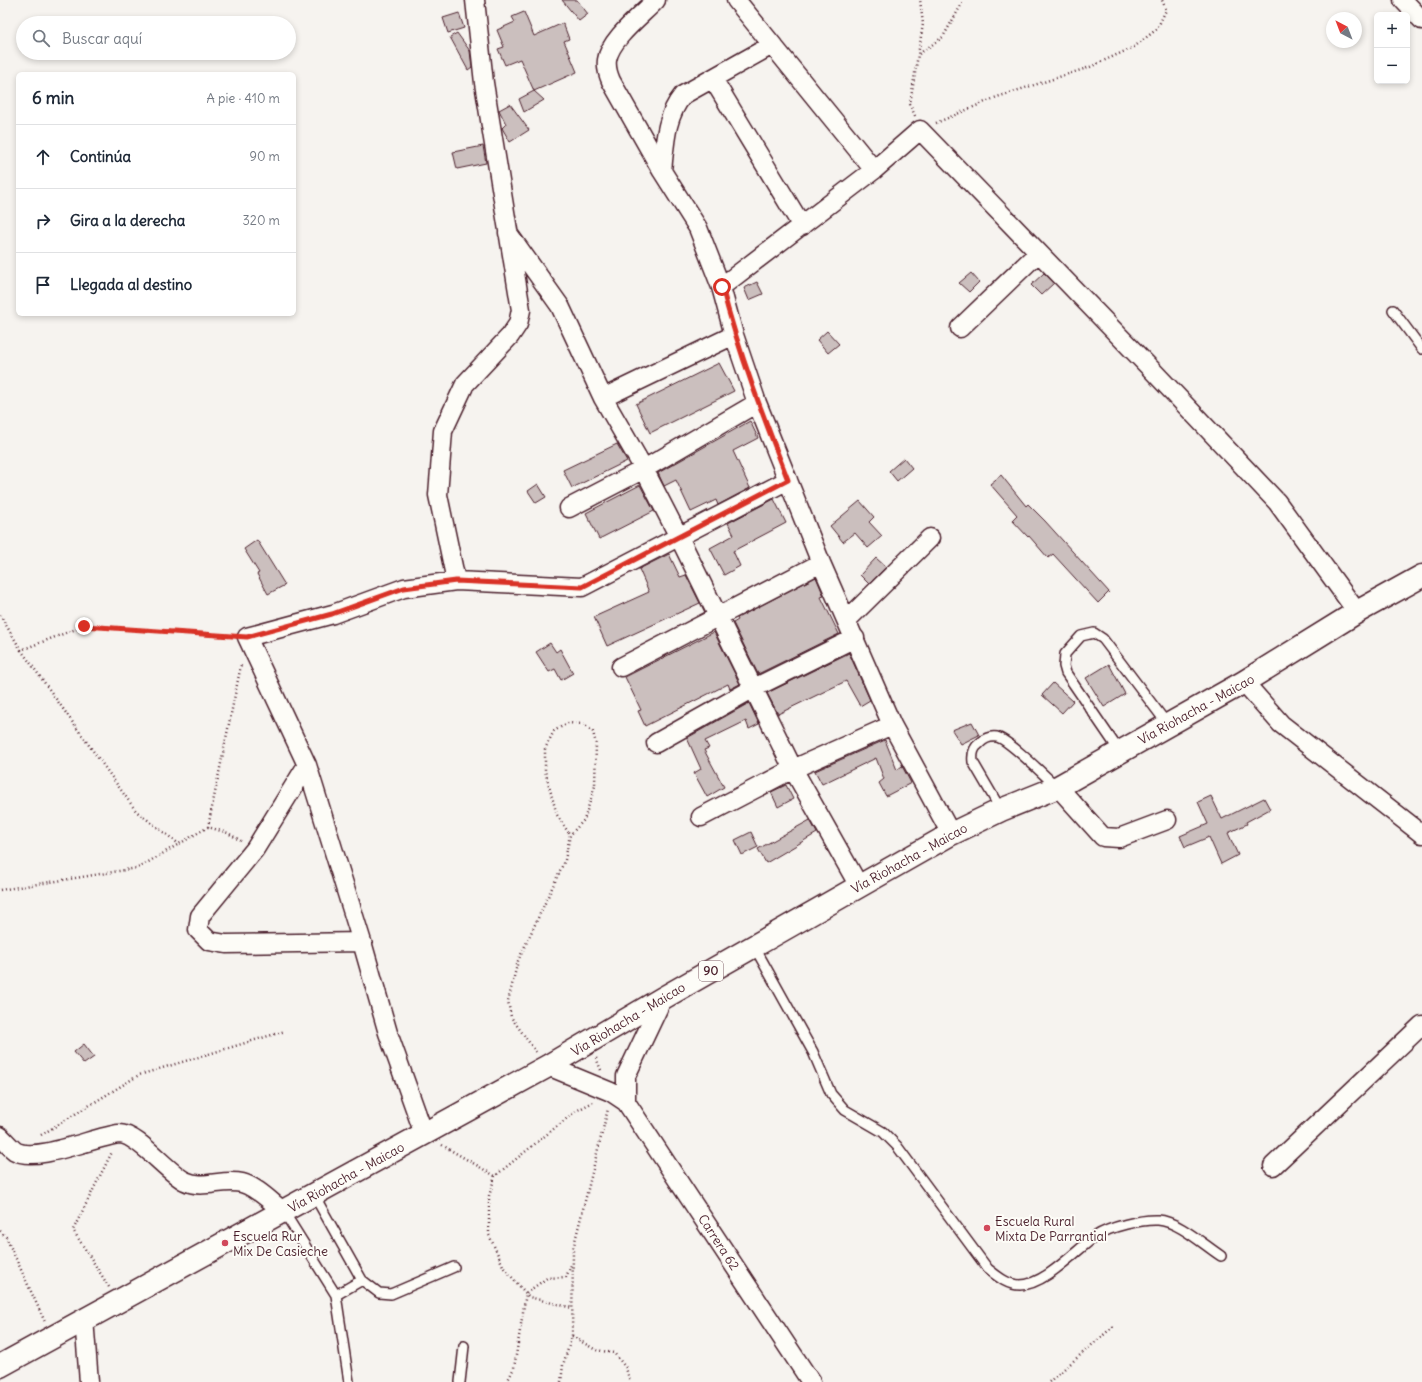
<!DOCTYPE html>
<html lang="es">
<head>
<meta charset="utf-8">
<style>
	body { margin:0; font-family:Delius,sans-serif; background:#f6f6f7; color:#1f2937 }
	.controls { position:absolute; right:12px; top:12px; display:grid; overflow:hidden; border-radius:6px; box-shadow:0 2px 6px #0003 }
	.controls button { width:36px; height:36px; display:grid; place-items:center; padding:0; border:0; border-bottom:1px solid #e0e1e3; background:#fff; color:#1f2937; font:20px sans-serif }
	.compass { position:absolute; left:1326px; top:12px; width:36px; height:36px; border-radius:50%; background:#fff; box-shadow:0 2px 6px #0003; rotate:318deg }
	.stop { position:absolute; width:12px; height:12px; margin:-9px; border:3px solid #d93025; border-radius:50%; background:#fff }
	.stop.end { background:#d93025; border-color:#fff; box-shadow:0 1px 4px #0008 }
	.list { margin:0; padding:0; list-style:none }
	h2 { display:flex; justify-content:space-between; align-items:center; height:52px; margin:0; padding:0 16px; font-size:17px }
	h2 small { font-size:13px; font-weight:400; color:#747a83 }
	.list li { display:grid; grid-template-columns:26px 1fr auto; gap:12px; align-items:center; box-sizing:border-box; height:64px; padding:0 16px; border-top:1px solid #e0e1e3 }
	.list b { display:block; font-size:15px; white-space:nowrap }
	.list em { font-size:13px; font-style:normal; color:#747a83 }
	.icon { flex:none; width:22px; height:22px; fill:none; stroke:currentColor; stroke-width:2; stroke-linecap:round; stroke-linejoin:round }
	.map { position:relative; flex:none; width:1422px; height:1382px; overflow:hidden }
	.search { position:absolute; background:#fff; box-shadow:0 2px 6px #0003; left:16px; top:16px; width:280px; height:44px; display:flex; align-items:center; gap:10px; box-sizing:border-box; padding:0 14px; border-radius:22px; color:#747a83; font-size:15px }
	.panel { position:absolute; background:#fff; box-shadow:0 2px 6px #0003; left:16px; top:72px; width:280px; height:244px; border-radius:6px }
	.map>svg:first-child { display:block }
	.building { fill:#cbbfbe; stroke:#4a1f2b }
	.lines { fill:none; stroke-linecap:round; stroke-linejoin:round }
	.service-casing { stroke:#4a1f2b; stroke-width:12 }
	.minor-casing { stroke:#4a1f2b; stroke-width:21 }
	.trunk-casing { stroke:#4a1f2b; stroke-width:25 }
	.path { stroke:#4a1f2b; stroke-width:2.5; stroke-dasharray:1 3; stroke-linecap:butt }
	.service { stroke:#fdfcf7; stroke-width:9 }
	.minor { stroke:#fdfcf7; stroke-width:18 }
	.trunk { stroke:#fdfcf7; stroke-width:22 }
	.route { stroke:#d93025; stroke-width:5 }
	.poi-dot { fill:#d1495b; stroke:#fdfcf7; stroke-width:1.5 }
	.labels { text-anchor:middle; stroke-width:4; stroke-linejoin:round; paint-order:stroke }
	.shield { fill:#fdfcf7; stroke:#806168; stroke-width:1 }
	.shield-label { font-size:12px; font-weight:bold; fill:#4a1f2b }
	.street-label { font-size:13px; fill:#4a1f2b; stroke:#fdfcf7 }
	.poi-label { font-size:13px; fill:#4a1f2b; stroke:#fdfcf7; text-anchor:start }
</style>
</head>
<body>
<div class="map">
<svg width="1422" height="1382" viewBox="0 0 1422 1382">
	<rect width="100%" height="100%" fill="#f6f3ef"/>
	<filter id="ink" filterUnits="userSpaceOnUse"><feTurbulence type="fractalNoise" baseFrequency=".025" numOctaves="2"/><feDisplacementMap in="SourceGraphic" scale="8" xChannelSelector="R" yChannelSelector="G"/><feConvolveMatrix kernelMatrix="1 2 1 2 8 2 1 2 1" color-interpolation-filters="sRGB"/></filter>
	<g filter="url(#ink)">
		<path class="building" d="M562,0h15l11,14 -9,7z
			M524,12l10,24 29,-13 6,16 -5,2 13,31 -43,19 -14,-32 -15,6 -7,-16 6,-2 -7,-17 18,-8 -3,-5z
			M459,13l5,15 -16,5 -5,-15z
			M457,33l13,18 2,16 -4,3 -18,-33z
			M534,91l10,9 -20,12 -5,-13z
			M510,104l19,26 -19,12 -8,-14 4,-4 -7,-14z
			M483,146l3,17 -29,6 -4,-17z
			M971,273l8,9 -10,10 -10,-9z
			M1044,273l10,10 -13,12 -10,-10z
			M757,282l6,12 -14,6 -5,-12z
			M827,331l12,13 -11,9 -11,-13z
			M719,363l15,28 -84,42 -14,-29z
			M750,421l8,17 -25,13 17,37 -32,17 -2,-5 -25,12 -15,-32 -12,6 -6,-13z
			M617,444l10,17 -55,27 -9,-18z
			M904,458l8,10 -15,13 -8,-10z
			M1001,475l25,31 2,-2 17,17 64,71 -11,11 -45,-49 -5,4 -19,-22 -1,1 -16,-17 5,-5 -27,-31z
			M538,484l8,13 -10,6 -8,-12z
			M640,485l14,26 -55,28 -13,-26z
			M774,499l12,24 -53,28 7,15 -16,9 -14,-27 24,-13 -6,-12z
			M860,501l14,16 -5,5 13,14 -14,12 -13,-15 -12,9 -13,-16z
			M257,540l28,45 -17,9 -11,-20 2,-1 -15,-24z
			M669,554l11,23 6,-2 14,28 -93,43 -13,-29 55,-25 -10,-23z
			M876,558l10,9 -17,17 -9,-9z
			M816,577l8,19 -3,1 18,37 -81,40 -25,-51 5,-3 -1,-2z
			M714,632l26,52 -10,5 -2,-5 -83,42 -7,-15 3,-1 -16,-33z
			M550,643l6,9 4,-3 13,24 -12,7 -6,-11 -6,3 -13,-20z
			M849,653l21,47 -10,6 -14,-25 -68,33 -11,-21z
			M1109,664l16,30 -21,13 -18,-29z
			M1053,683l20,18 -11,12 -20,-18z
			M749,703l10,21 -10,5 -3,-8 -41,20 4,7 -5,2 20,37 -17,10 -13,-24 7,-4 -14,-31z
			M972,722l7,13 -18,9 -9,-14z
			M885,740l12,30 5,-4 9,17 -25,13 -7,-13 5,-4 -8,-21 -54,26 -7,-13z
			M786,785l7,14 -15,8 -7,-15z
			M1211,796l11,23 42,-21 6,11 -24,13 1,2 -19,9 10,22 -17,9 -12,-27 -24,10 -5,-11 28,-12 -10,-22z
			M810,820l7,13 -51,30 -8,-14z
			M751,832l7,15 -16,8 -7,-15z
			M84,1044l10,13 -10,7 -10,-12z"/>
		<g class="lines">
			<g class="service-casing">
				<path id="service" d="M1393,310l29,39
					M1120,752l-54,-79 -2,-7 1,-12 16,-18 13,-3 9,6 65,86
					M1001,810l-28,-48c-1,-8 0,-14 7,-19 4,-4 10,-7 17,-6 12,3 49,40 60,50
					M754,946l59,106 18,42 14,16 38,22 14,14 91,123c9,7 19,16 32,16 25,0 56,-35 76,-49 13,-9 46,-17 62,-16 20,1 46,25 63,36
					M314,1195l48,85 17,13 12,1 63,-27
					M284,1212l52,83 13,87
					M336,1295l26,-15
					M460,1382l4,-36"/>
			</g>
			<g class="minor-casing">
				<path id="minor" d="M656,0c-14,15 -46,39 -49,60 -1,7 1,14 4,21l51,90 36,57 23,59 13,48 23,68 64,160 71,162 59,109
					M736,0l138,170
					M1403,0l19,20
					M713,79l89,147
					M662,171c3,-28 3,-54 21,-76l89,-50
					M508,233l52,73 43,92 41,71 35,68 114,232 66,117
					M721,287l153,-117 46,-40 233,241 124,131 80,110
					M960,328l78,-75
					M603,398l131,-63
					M569,508l75,-39 113,-66
					M456,581l-18,-86 5,-64 22,-47 45,-48 8,-12 3,-14 -37,-227 -9,-83
					M847,620l83,-82
					M621,667l200,-104
					M1244,682l37,42 141,110
					M656,743l98,-55 101,-50
					M307,765l-52,84 -55,67 -2,14 11,11 17,3 136,-2
					M1058,787l45,50 16,1 48,-18
					M701,817l92,-48 99,-44
					M548,1066l63,26 15,10 185,280
					M626,1102v-26l37,-78
					M424,1134l-36,-101 -26,-91 -55,-177 -60,-128 86,-23 71,-26 52,-7 126,6 206,-107
					M0,1136c5,5 10,11 15,15 21,12 79,-14 104,-17 18,-1 49,39 66,47 18,9 38,-3 57,2 15,4 29,19 42,29
					M1273,1166l149,-141
					M84,1319l5,63"/>
			</g>
			<g class="trunk-casing">
				<path id="trunk" d="M0,1366l548,-300 115,-68 288,-164 50,-24 57,-23 186,-105 113,-70 65,-36"/>
			</g>
			<path class="path" d="M919,54l24,-17 21,-37
				M915,116l-5,-12 13,-80 -3,-24
				M936,123l61,-26 93,-30 44,-20 23,-18 9,-19 -4,-10
				M0,615l21,35 63,-24 148,10
				M21,650l115,161 43,33
				M208,827l33,-162
				M0,890l138,-22 70,-41 20,6 13,8
				M536,1052l-25,-35 -3,-16 10,-40 47,-101 5,-25 14,-15 11,-34 1,-42 -3,-12 -9,-8 -16,-1 -14,8 -9,18v22l12,44 13,20
				M596,1058l5,12
				M41,1135l98,-60 146,-44
				M442,1145l53,31 81,-65 17,-9
				M495,1176l-6,20v39l15,33 25,29 43,11
				M0,1231l6,6 39,85
				M109,1287l-36,-57 39,-78
				M572,1336l24,14 18,3 12,15 4,14
				M507,1382l7,-14 12,-75 21,-15 19,-1 6,-14
				M561,1382l2,-17 9,-29 1,-87 35,-140
				M1049,1382l66,-57"/>
			<use href="#service" class="service"/>
			<use href="#minor" class="minor"/>
			<use href="#trunk" class="trunk"/>
		</g>
	</g>
	<g class="lines" filter="url(#ink)">
		<path class="route" d="M84,626l163,11 85,-23 72,-26 52,-7 126,6 206,-107c-25,-64 -49,-127 -66,-193"/>
	</g>
	<g class="poi-dot">
		<circle cx="987" cy="1228" r="4"/>
		<circle cx="225" cy="1243" r="4"/>
	</g>
	<g class="labels">
		<rect class="shield" x="699" y="961" width="24" height="20" rx="3"/>
		<g class="shield-label">
			<text x="711" y="975">90</text>
		</g>
		<g class="street-label">
			<text transform="translate(1196 709) rotate(-29)" y="5">Vía Riohacha - Maicao</text>
			<text transform="translate(909 858) rotate(-29)" y="5">Vía Riohacha - Maicao</text>
			<text transform="translate(628 1019) rotate(-31)" y="5">Vía Riohacha - Maicao</text>
			<text transform="translate(346 1177) rotate(-29)" y="5">Vía Riohacha - Maicao</text>
			<text transform="translate(719 1242) rotate(57)" y="5">Carrera 62</text>
		</g>
		<g class="poi-label">
			<text x="995" y="1226">Escuela Rural<tspan x="995" dy="15">Mixta De Parrantial</tspan></text>
			<text x="233" y="1241">Escuela Rur<tspan x="233" dy="15">Mix De Casieche</tspan></text>
		</g>
	</g>
</svg>
<div class="controls">
<button>+</button>
<button>−</button>
</div>
<svg class="compass" viewBox="-18 -18 36 36"><path d="M0-13l5 13h-10z" fill="#e53935"/><path d="M0 13l5-13h-10z" fill="#747a83"/></svg>
<div class="stop" style="left:722px;top:287px"></div>
<div class="stop end" style="left:84px;top:626px"></div>
<div class="search"><svg class="icon" aria-label="search" viewBox="0 0 24 24"><circle cx="10" cy="10" r="6"/><path d="M15 15l6 6"/></svg>Buscar aquí</div>
<section class="panel">
<h2>6 min<small>A pie · 410 m</small></h2>
<ul class="list">
<li><svg class="icon" aria-label="ahead" viewBox="0 0 24 24"><path d="M12 20V5M6 11l6-6 6 6"/></svg><div><b>Continúa</b></div><em>90 m</em></li>
<li><svg class="icon" aria-label="right" viewBox="0 0 24 24"><path d="M7 20v-9h11M14 6l5 5-5 5"/></svg><div><b>Gira a la derecha</b></div><em>320 m</em></li>
<li><svg class="icon" aria-label="arrive" viewBox="0 0 24 24"><path d="M6 21V4h12l-3 4 3 4H6"/></svg><div><b>Llegada al destino</b></div></li>
</ul>
</section>
</div>
</body>
</html>
